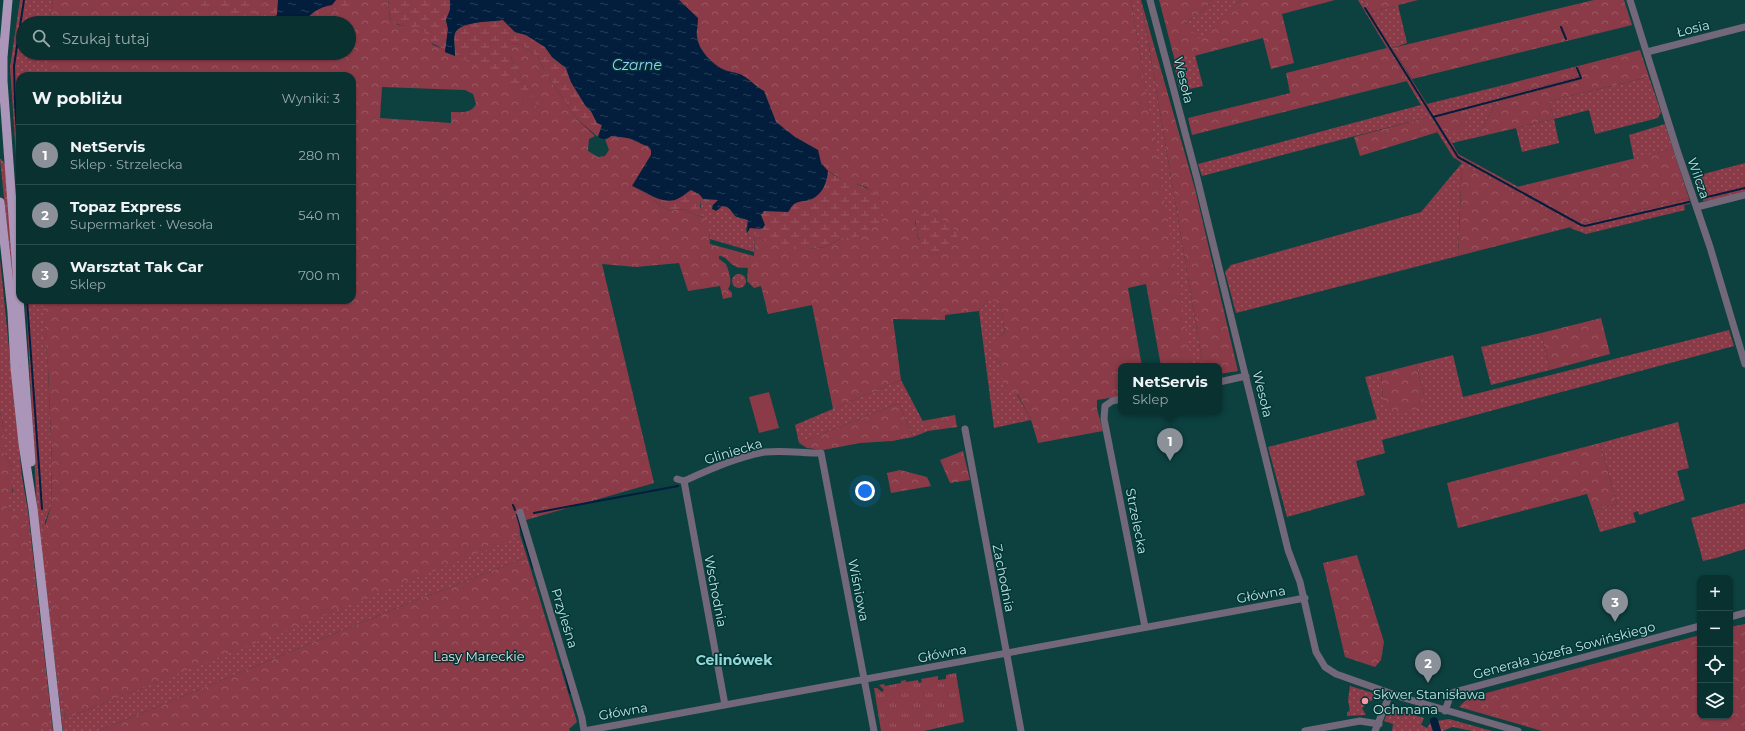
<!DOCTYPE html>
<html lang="pl">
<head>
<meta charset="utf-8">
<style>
	body { margin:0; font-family:Montserrat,sans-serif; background:#123938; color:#f1f3f6 }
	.controls { position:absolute; right:12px; bottom:12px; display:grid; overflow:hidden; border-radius:8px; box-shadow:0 1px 3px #0004 }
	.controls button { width:36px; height:36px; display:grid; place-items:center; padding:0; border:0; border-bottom:1px solid #294c4c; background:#093130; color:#f1f3f6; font:20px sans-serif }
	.you { position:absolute; left:865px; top:491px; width:14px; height:14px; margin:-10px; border:3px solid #fff; border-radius:50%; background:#1a73e8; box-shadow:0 0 0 6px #1a73e833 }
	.badge { display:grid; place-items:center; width:26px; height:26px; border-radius:50%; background:#8c9099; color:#fff; font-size:13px; font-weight:700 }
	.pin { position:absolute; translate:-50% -33px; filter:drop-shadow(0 1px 2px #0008) }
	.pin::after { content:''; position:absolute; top:21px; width:14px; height:12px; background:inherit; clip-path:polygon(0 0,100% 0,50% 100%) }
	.popup { position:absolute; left:1118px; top:363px; width:104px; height:52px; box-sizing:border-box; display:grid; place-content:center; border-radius:8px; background:#093130; filter:drop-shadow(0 1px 3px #0005); font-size:13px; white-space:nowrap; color:#99a9ab }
	.popup b { font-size:15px; color:#f1f3f6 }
	.popup::after { content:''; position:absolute; left:50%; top:100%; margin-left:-8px; border:8px solid transparent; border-top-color:#093130 }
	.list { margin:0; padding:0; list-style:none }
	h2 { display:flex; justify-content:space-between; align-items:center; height:52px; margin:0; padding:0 16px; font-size:17px }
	h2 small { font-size:13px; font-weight:400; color:#99a9ab }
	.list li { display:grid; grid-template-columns:26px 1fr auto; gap:12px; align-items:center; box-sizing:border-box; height:60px; padding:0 16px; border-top:1px solid #294c4c }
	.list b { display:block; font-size:15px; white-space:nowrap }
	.list p { margin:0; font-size:13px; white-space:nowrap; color:#99a9ab }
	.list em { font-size:13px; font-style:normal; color:#99a9ab }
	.icon { flex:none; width:22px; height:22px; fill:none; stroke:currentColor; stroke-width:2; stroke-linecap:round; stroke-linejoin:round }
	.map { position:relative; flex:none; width:1745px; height:731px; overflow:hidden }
	.search { position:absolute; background:#093130; box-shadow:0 1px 3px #0004; left:16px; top:16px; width:340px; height:44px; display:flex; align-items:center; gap:10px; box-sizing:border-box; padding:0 14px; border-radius:22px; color:#99a9ab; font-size:15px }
	.panel { position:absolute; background:#093130; box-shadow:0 1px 3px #0004; left:16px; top:72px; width:340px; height:232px; border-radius:12px }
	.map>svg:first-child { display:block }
	.grass { fill:url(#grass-dots) }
	.forest { fill:url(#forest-crowns); fill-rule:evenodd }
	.wetland { fill:url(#wetland-marsh) }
	.park { fill:url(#park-tufts) }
	.pitch { fill:#8b3b48 }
	.water { fill:url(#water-ripples) }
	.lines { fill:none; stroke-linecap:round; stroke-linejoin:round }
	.stream { stroke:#021e3c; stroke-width:2 }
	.canal { stroke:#021e3c; stroke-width:8 }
	.minor { stroke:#726879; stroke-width:7 }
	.major { stroke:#ab95b8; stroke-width:9 }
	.poi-dot { fill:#f49aa4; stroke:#003736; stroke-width:1.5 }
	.labels { text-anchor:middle; stroke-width:3; stroke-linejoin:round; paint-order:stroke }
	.street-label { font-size:13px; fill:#c3e2e0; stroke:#003736 }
	.park-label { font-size:13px; fill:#f3d9db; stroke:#003736 }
	.poi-label { font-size:13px; fill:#c3e2e0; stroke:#003736; text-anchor:start }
	.water-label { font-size:14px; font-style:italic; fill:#9fcafd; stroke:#003736 }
	.neighbourhood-label { font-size:14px; font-weight:bold; fill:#96d7d5; stroke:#003736 }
</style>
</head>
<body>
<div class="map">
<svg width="1745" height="731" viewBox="0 0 1745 731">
	<defs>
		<pattern id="grass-dots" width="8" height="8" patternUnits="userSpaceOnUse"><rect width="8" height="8" fill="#8b3b48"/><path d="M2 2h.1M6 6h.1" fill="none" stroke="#9a5762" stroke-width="1.8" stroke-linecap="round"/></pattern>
		<pattern id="forest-crowns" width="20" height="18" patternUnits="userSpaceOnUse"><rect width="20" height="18" fill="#8b3b48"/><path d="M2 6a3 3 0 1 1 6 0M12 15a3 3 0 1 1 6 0" fill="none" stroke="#9a5762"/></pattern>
		<pattern id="wetland-marsh" width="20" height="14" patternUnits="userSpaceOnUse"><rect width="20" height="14" fill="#8b3b48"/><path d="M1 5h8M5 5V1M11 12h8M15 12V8" fill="none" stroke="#9a5762"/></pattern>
		<pattern id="park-tufts" width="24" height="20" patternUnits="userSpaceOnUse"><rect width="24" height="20" fill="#8b3b48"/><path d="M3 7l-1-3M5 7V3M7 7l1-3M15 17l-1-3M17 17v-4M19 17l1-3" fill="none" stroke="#9a5762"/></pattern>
		<pattern id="water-ripples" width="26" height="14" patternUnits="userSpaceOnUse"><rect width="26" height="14" fill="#021e3c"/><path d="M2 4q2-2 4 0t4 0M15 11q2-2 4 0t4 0" fill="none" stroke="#253e58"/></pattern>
	</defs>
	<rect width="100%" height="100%" fill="#0c4140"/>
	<path class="grass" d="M20,0h33l-4,23h-26v30h24v23h-27v140l-10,-149z
		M1131,0h10l62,366h-12z
		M1212,0h29l-42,40 -14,-17 19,-13z
		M1358,0h5l8,12 27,-7 9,38 -15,5 35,56 77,-19 -4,12 78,-20 -4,-10 4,-1 4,13 -86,23 -18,35 -26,6 6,11 127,69 104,-25 1,6 -6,1 1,5 -99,24 -16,-6 4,-2 -112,-62 -4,92 -222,57 -11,-41 6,-7 190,-53 41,-49 -9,-6 -25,-40 -226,59 -4,-12 223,-59z
		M1195,55l8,31 -23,5 -7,-30z
		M1649,77l12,35 -3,6 -63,16 -6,-24 -35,9 5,24 -37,9 -6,-24 38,-9 -5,-18z
		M1665,124l8,25 -39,10 -5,-24z
		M0,159h1l4,5 23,280 -9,-65 -2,-55z
		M1745,163v29l-33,8 -9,1 -7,-25z
		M701,200l12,5 -1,2 6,3 4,-4c8,0 8,5 13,10 3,3 9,2 13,4l-2,10 2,7 2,-2h5l-1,17 -44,-13c-1,-12 -11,-29 -9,-39z
		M0,259l22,218 6,34 25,220h-20l16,-7 -36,-213 -6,-1v-13l6,-5 -2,-12 2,-12 -9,-15v-24l-4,-17z
		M732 281a7 7 0 1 1 14 0a7 7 0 1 1-14 0Z
		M26,300h16l1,6 5,62 4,96 -1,42 -6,16 20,197 455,-184 7,22 -123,48 -306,126h-35l-26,-219z
		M988,300h11l6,32 -9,8v19l6,8 29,53 -37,8 -15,-117z
		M1729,330l5,16 -352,94 3,13 -29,8 9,34 -78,22 -19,-70 109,-28 -12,-42 16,-4 2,26 41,-4 -8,-31 37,-9 10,42z
		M1541,333l9,37 -59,15 -10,-38z
		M901,380l27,51 -15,6 -14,-34 -100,40 -4,-18z
		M1678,422l11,46 -12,3 8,29 -46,15 -1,-4 -5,2 3,9 -36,10 -7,-21 24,-7 -17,-61z
		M1745,503v46l-29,9 -13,3 -12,-43z
		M1350,686l26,8v3l-14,11 4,7 -19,1v-4l3,-1 -2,-11z
		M1392,709l32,9 -3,7 6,3 4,-6 18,-3 43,12h-19l-21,-4 -9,4h-51l1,-7 -9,-3 4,-10z"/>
	<path class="forest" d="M53,0h335l2,19 8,6 18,2 8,4 9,14 8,3 4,4 27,10 29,18 40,32 -30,-54 -4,-12 6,-3 9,2 16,12 8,17 31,45 18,17 -6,3 -1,12 10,6 7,-1 4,-6 -4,-11c2,0 4,-2 6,-3 10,-3 28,8 37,10l3,4v5l-19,31c17,7 22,17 38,25 20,-5 18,4 35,6l4,12 1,15 44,12 1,-21 9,6 46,8 15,-2 17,-9h14l24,-39 -14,-12 -21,-6 -17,-10 -7,-8 -3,-13 -23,-13 -19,-15 -12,-31c-8,-4 -14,-11 -23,-16 -5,-3 -12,-3 -18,-6 -13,-6 -32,-27 -25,-42l-12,-21 -7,-6h452l61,366h-31l-15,-82 -18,4 14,78h-21v30l-24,4v9l6,22 -65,12 -7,-23 -13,-25 -13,-5 -5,-17 2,-6 -6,-8 -4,-11 4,-8 9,-8 -6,-31 -11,-1 -9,11 -34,4v5l-52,-1 8,61 -68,29 -21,-104 -44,9 -7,-28 -7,2 -7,-7 1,-13c-4,-1 -9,1 -13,-2 -7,-3 -8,-10 -16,-10v3l7,5c3,8 7,18 2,25l4,4v4l-9,2 -3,-13 -32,5 -9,-28 -43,4 -34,-3 52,219 -135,39 1,13 -21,10 -434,174 -22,-186 8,-27 1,-42 -4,-96 -6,-68h310v-224h-305v-23h302v-30h-300zM382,87l83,3 8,4 3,10c-5,10 -15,8 -25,8v11l-71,-5zM915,221l23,33 -14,-6 -6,-11z
		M1141,0l54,189 43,182 -19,3v-8h-16z
		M1159,0h53l-8,10 -19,13 14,16 42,-39h94l-53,14 12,49 -23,6 -8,-31 -88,23z
		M1363,0h55l-47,12z
		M1594,0h30l8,25 -220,54 -20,-31z
		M1387,48l20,33 -215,54 -4,-17 102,-25 -4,-20z
		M1640,50l9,27 -100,24 5,18 -76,18 18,-35 86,-23 -4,-13z
		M1574,67l4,10 -78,20 4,-12z
		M1471,109c-7,16 -5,22 -24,26l-11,-17z
		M1428,117l10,15 -78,24 -6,-19z
		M1673,149l16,49 -104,25 -68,-36z
		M1462,164l113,62 -117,30z
		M1601,318l9,36 -60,16 -9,-37z
		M1416,364l8,31 -1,12 -31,8 -9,-16 -2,-26z
		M899,403l14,34 -21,4 -32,2 -37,7 -16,-2 -8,-5z
		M0,412l4,17v24l9,15 -1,27 -5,2v13l18,2 25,213 -17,6h-33z
		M955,415l2,12 -29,4 -6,-10z
		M1600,443l17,61 -24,7 -6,-17 -129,34 -11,-45z
		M963,451l7,29 -20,3 -10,-23z
		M900,470l27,7 4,9 -40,7 -4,-20z
		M1357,555l27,87 -3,18 -6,7 -30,-10 -22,-94z
		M527,557l50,165 -8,7 1,2h-472l306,-126z
		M1745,624v107h-203l-83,-24 9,-9 232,-63v81h30v-89z"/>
	<path class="wetland" d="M187,0h68l-1,17 4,-1 2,-16h4l-1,9 4,-6 1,-3h10l-1,15 -5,3 -1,5h-25l-9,-7 -22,-8 -10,-1 -14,-4z
		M336,0h16v2c-11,16 -38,-2 -38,21h-11c8,-10 16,-16 29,-18z
		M388,0h62v10l-4,10 2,9 -3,23c-9,-11 -13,-3 -21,-21 -7,-4 -30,-5 -33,-11 -2,-4 -2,-15 -3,-20z
		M679,0l19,18c0,7 -2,12 -1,18 1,14 15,28 27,34 5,2 12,2 18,5 9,5 14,12 22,16l12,31 19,15 23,13c1,4 2,9 3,12 13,28 72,15 61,60l-26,16h-14l-17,9 -15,2h-18l-28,-8 -9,-6h-5l-2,2 -1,-4 4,-8 -46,-158z
		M503,20l12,12 11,3 19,12 7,10 14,11 5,14 14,23 6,6 6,12 5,2 -4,12 -21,-18 -31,-45 -8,-17 -16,-12 -9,-2 -5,3 3,12 31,55c-28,-22 -54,-45 -87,-57 0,-7 -2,-17 0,-23 6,-13 35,-11 48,-13z
		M638,132l81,68 -6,5 -12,-5 -1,6 5,11c-17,-2 -15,-11 -35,-6 -16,-8 -21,-18 -38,-25l19,-31v-5l-3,-4 -8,-2 -6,-4 -23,-4 -4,3 -1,-3z
		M924,212c15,5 30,11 35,27l-5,6 -16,9 -14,-5c-6,-12 -11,-23 -6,-36z"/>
	<path class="park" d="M956,673l8,49 -40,9h-43l-7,-43h3l5,4 2,-2 -5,-5 5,-1 1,2 16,-3v-2l5,-1v2l12,-2 1,3 3,-1 -1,-3 17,-3v4l8,-1v-4z"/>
	<path class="pitch" d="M769,392l10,36 -20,5 -10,-36z"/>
	<path class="water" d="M278,0h58l-4,5c-13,2 -21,8 -29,18h-32l1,-5 5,-3z
		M450,0h229l19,18c0,7 -2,12 -1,18 1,14 15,28 27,34 5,2 12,2 18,5 9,5 14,12 22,16l12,31 19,15 23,13 3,13 7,8c-1,11 -5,23 -16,28 -6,3 -14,1 -19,6 -2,2 -3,5 -5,7l-24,-1 -3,4 4,10 -3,4 -12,-1 -3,5 1,-13 -13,-4c-3,-5 -6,-10 -13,-10l-6,5 -4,-2 1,-4 5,-5 -15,-1 -3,-4 -9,-5c-5,3 -10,8 -16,10 -16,4 -29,-9 -43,-14l19,-31v-5l-3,-4c-6,-1 -9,-4 -14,-6 -7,-3 -16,-3 -23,-4 -5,4 -7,4 -13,1l4,-12 -5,-2 -6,-12 -6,-6 -14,-23 -5,-14 -14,-11 -7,-10 -19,-12 -11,-3 -12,-12c-13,2 -42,1 -48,13 -2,6 0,16 0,23l-10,-4 3,-23 -2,-9 4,-10z"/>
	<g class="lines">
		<path class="stream" d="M1365,8l68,109
			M1561,27l5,12
			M1577,68l4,10 -148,39 25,40 123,68 4,1 104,-24
			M17,133l-2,-30 -1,-37 10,-66
			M19,161l1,26
			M1703,198l42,-10
			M27,300l15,209
			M513,505l2,5
			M534,513l144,-27
			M517,515l16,53
			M564,669l6,24"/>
		<path class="canal" d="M1434,721l3,10"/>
		<path class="minor" d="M1150,0l47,178 91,372 12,32 16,70 9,15 11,7 68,24 114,33
			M1630,0l48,153 32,94 35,117
			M1647,52l98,-25
			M1697,207l48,-12
			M1219,382l27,-6
			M1121,399l-9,2 -7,5 -1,13 41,208
			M965,429l56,302
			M677,479l7,2c27,-12 53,-24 81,-29 19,-2 37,1 56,1l53,278
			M684,481l41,224
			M520,512l62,206 2,13
			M1730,617l15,-4
			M1445,711l6,-17 4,-2 245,-66
			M584,731l721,-133
			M1305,731l55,-10 19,3
			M1375,731l15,-37"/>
		<path class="major" d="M8,0l-5,57v24l28,381
			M0,202l12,110 3,56 8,76 10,65 25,222"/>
	</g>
	<circle class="poi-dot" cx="1365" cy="701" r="4"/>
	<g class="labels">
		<g class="street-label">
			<text transform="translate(1693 28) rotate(-14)" y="5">Łosia</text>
			<text transform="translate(1184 80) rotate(76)" y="5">Wesoła</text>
			<text transform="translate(1699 178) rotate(71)" y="5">Wilcza</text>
			<text transform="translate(1263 394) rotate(76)" y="5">Wesoła</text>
			<text transform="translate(733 451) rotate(-17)" y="5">Gliniecka</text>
			<text transform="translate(1137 521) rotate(79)" y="5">Strzelecka</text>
			<text transform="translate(1004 578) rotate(79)" y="5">Zachodnia</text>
			<text transform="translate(859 590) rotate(79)" y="5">Wiśniowa</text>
			<text transform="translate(716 591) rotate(79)" y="5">Wschodnia</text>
			<text transform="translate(1261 594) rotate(-10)" y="5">Główna</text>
			<text transform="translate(565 618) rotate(73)" y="5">Przyleśna</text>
			<text transform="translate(1564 650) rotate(-15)" y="5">Generała Józefa Sowińskiego</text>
			<text transform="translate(942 653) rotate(-11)" y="5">Główna</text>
			<text transform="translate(623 711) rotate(-10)" y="5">Główna</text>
		</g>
		<g class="park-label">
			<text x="479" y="661">Lasy Mareckie</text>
		</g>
		<g class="poi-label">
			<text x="1373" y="699">Skwer Stanisława<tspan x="1373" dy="15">Ochmana</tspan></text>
		</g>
		<g class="water-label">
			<text x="637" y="70">Czarne</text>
		</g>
		<g class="neighbourhood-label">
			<text x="734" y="665">Celinówek</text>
		</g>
	</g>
</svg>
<div class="controls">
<button>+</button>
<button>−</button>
<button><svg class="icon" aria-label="locate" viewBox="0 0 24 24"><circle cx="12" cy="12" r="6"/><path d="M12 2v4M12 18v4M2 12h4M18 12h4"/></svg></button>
<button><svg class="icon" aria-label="layers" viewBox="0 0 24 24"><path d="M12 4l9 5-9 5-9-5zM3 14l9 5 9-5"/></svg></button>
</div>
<div class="you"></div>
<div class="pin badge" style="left:1170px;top:461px">1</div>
<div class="popup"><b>NetServis</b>Sklep</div>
<div class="pin badge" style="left:1428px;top:683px">2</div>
<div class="pin badge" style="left:1615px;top:622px">3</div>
<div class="search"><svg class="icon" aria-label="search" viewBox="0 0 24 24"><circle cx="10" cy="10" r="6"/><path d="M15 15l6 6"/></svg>Szukaj tutaj</div>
<section class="panel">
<h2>W pobliżu<small>Wyniki: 3</small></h2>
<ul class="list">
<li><span class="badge">1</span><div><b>NetServis</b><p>Sklep · Strzelecka</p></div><em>280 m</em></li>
<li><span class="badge">2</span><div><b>Topaz Express</b><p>Supermarket · Wesoła</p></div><em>540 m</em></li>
<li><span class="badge">3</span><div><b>Warsztat Tak Car</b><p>Sklep</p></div><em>700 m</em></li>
</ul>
</section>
</div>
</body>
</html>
